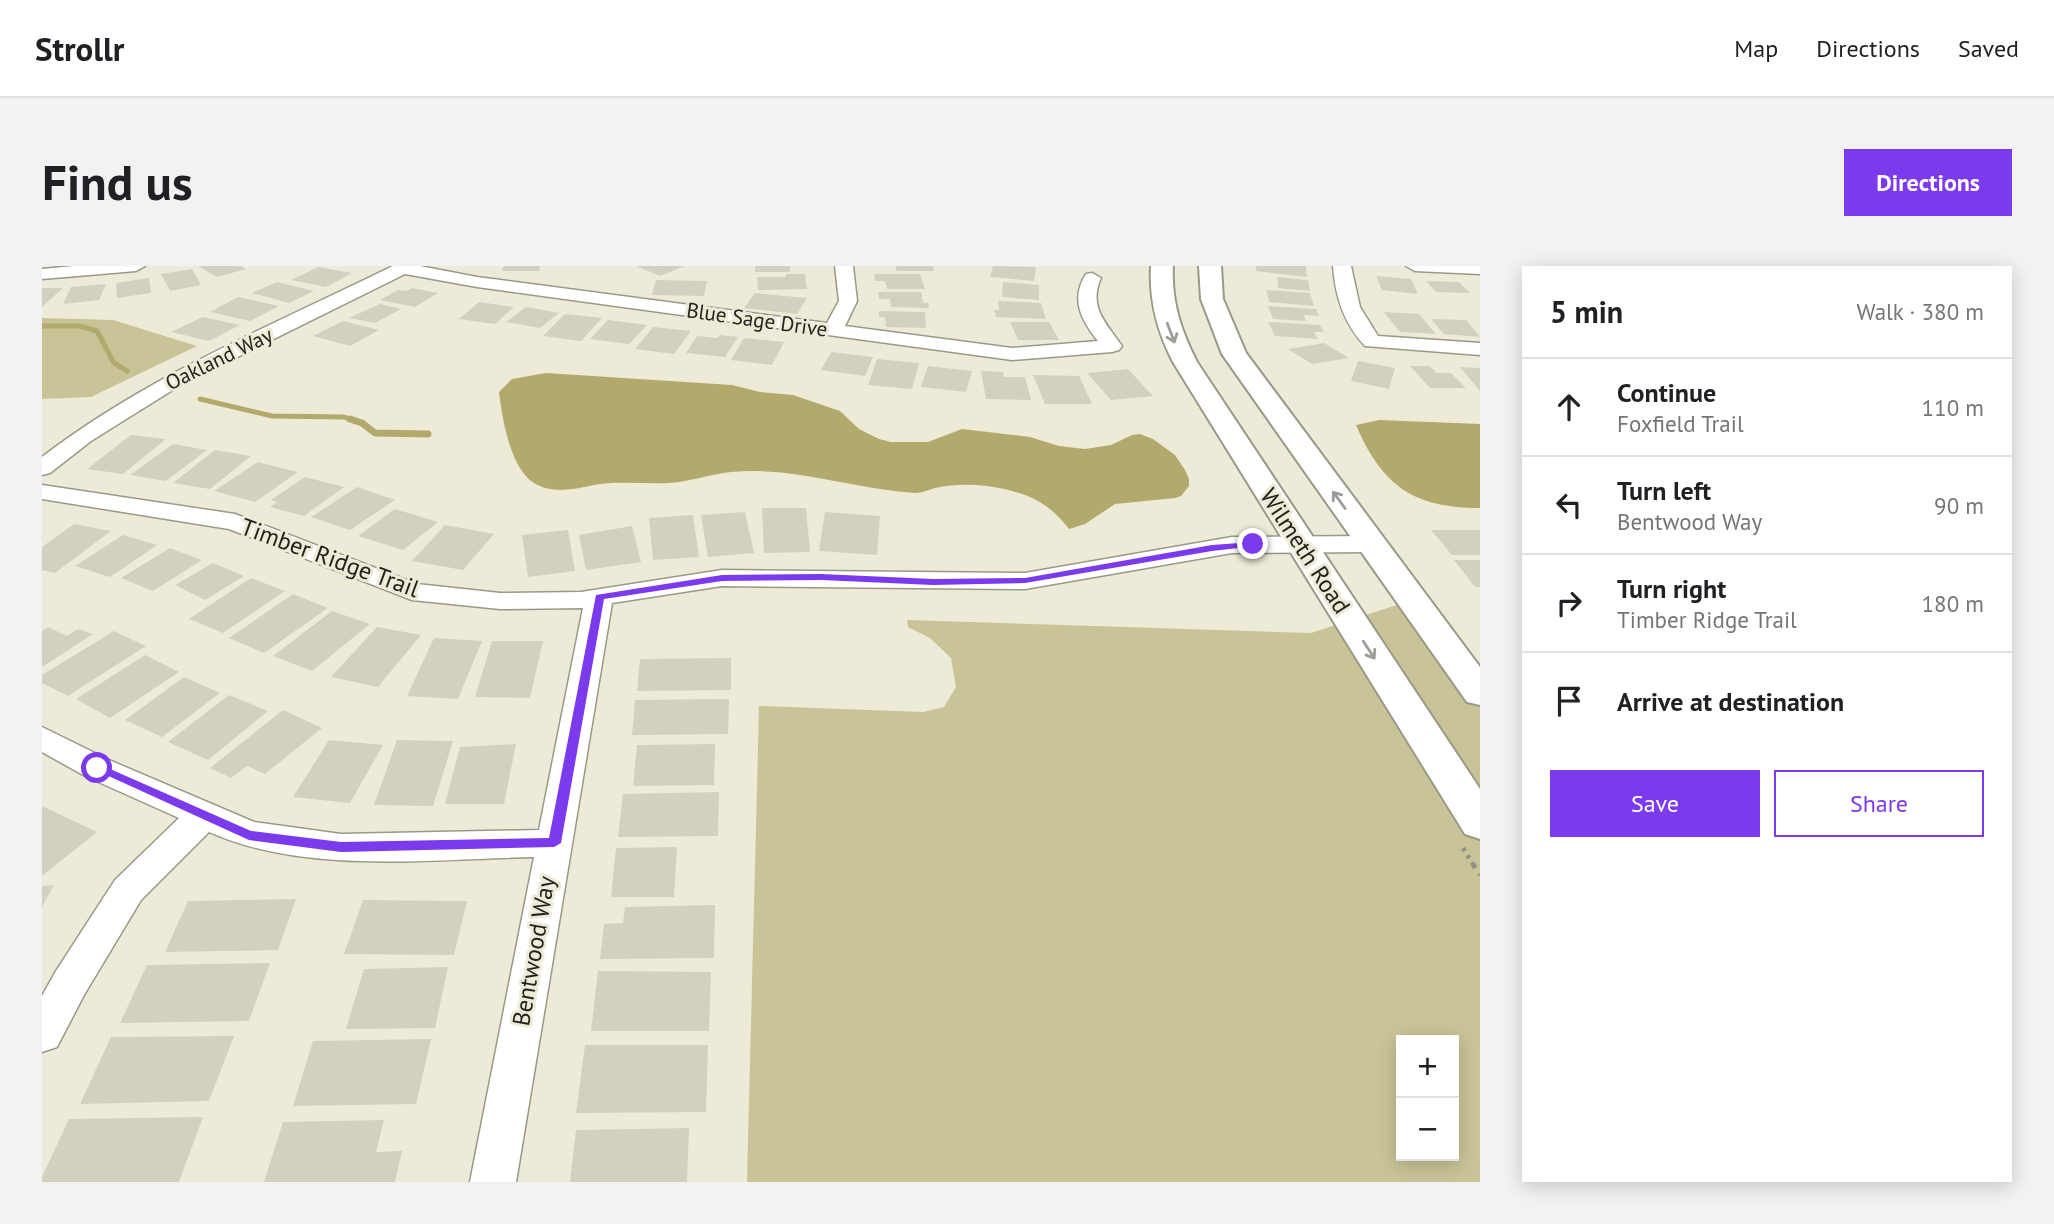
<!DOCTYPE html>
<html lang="en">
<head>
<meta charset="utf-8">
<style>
	body { margin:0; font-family:"PT Sans",sans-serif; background:#f2f2f2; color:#202124 }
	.controls { position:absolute; right:21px; bottom:21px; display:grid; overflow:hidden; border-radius:0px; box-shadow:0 4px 18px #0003 }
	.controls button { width:63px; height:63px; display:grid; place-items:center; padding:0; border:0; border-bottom:2px solid #e0e0e0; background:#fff; color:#202124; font:35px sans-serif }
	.stop { position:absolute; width:21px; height:21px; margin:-16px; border:5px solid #7c3aed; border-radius:50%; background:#fff }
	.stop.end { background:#7c3aed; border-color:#fff; box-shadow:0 2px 7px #0008 }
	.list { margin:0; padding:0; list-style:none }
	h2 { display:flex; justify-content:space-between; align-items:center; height:91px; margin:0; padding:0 28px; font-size:30px }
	h2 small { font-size:23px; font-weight:400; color:#757577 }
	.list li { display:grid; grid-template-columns:46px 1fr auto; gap:21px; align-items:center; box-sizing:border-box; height:98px; padding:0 28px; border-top:2px solid #e0e0e0 }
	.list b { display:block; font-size:26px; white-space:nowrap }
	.list p { margin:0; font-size:23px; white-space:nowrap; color:#757577 }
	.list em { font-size:23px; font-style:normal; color:#757577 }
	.actions { display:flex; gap:14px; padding:21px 28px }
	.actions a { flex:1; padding:16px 0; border:2px solid #7c3aed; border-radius:0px; text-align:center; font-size:24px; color:#7c3aed }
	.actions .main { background:#7c3aed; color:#fff }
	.icon { flex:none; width:38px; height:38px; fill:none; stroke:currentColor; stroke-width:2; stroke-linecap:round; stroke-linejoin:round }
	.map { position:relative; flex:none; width:1438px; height:916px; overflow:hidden; border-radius:0px }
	header { display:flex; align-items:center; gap:42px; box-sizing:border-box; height:98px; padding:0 35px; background:#fff; border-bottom:2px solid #e0e0e0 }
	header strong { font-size:33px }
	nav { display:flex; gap:38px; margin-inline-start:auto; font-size:24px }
	.intro { display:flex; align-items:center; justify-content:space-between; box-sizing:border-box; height:168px; padding:0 42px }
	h1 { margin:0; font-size:49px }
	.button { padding:18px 32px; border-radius:0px; background:#7c3aed; color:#fff; font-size:24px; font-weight:700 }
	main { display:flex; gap:42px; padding:0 42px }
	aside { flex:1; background:#fff; border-radius:0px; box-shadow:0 4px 18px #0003 }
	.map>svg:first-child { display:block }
	.green { fill:#c9c498; fill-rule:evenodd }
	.water { fill:#b2aa6d }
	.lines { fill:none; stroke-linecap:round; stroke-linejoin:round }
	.stream-far1 { stroke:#b2aa6d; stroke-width:5 }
	.stream { stroke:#b2aa6d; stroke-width:7 }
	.building { fill:#d3d1be }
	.minor-casing { stroke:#9a9987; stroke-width:3 }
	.secondary-casing { stroke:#9a9987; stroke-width:4 }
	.path-far1 { stroke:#939184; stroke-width:4.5; stroke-dasharray:3.5 5; stroke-linecap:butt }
	.path { stroke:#939184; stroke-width:5; stroke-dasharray:4.5 7; stroke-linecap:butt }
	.minor { fill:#fff; fill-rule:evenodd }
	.secondary { fill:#fff; fill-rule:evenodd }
	.oneway { stroke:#9c9c99 }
	.route { fill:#7c3aed }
	.labels { text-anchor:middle; stroke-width:6; stroke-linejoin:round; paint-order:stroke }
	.far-street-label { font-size:21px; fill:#23221c; stroke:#edebd8 }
	.street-label { font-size:24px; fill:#23221c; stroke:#edebd8 }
</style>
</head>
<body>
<header>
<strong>Strollr</strong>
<nav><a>Map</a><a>Directions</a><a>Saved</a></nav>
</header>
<div class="intro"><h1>Find us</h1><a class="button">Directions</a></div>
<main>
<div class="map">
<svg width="1438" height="916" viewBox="0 0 1438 916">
	<rect width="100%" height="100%" fill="#edebd8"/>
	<path class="green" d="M0,52l71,2 84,26 -106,51 -49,2z
		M1382,330l56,75v511h-733l12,-476 164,6 21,-5 12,-20 -5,-29 -21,-20 -22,-11 -1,-7 404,13zM1359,774h53v116h-53z"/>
	<path class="water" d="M504,107l186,12 28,7 33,3 47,16 19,18 20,10 12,3h37l34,-13 68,8 29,9 26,3 26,-4 21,-10 8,-1 13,5 22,16 10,15 4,9v7l-8,10 -6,2 -60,6 -30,20 -16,5c-17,-23 -37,-34 -65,-40 -22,-5 -47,-6 -69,-1 -7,2 -13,5 -20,5 -61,-4 -122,-27 -184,-21 -20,2 -42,10 -62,11 -19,1 -39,-1 -58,0 -26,1 -52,15 -77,0 -24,-15 -32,-66 -35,-91l13,-13z
		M1337,154l101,4v84c-66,0 -98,-22 -124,-83z"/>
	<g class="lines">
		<path class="stream-far1" d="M0,60h38l17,5 17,32 13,8
			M158,133l72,17 72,1 11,4"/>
		<path class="stream" d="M308,153l12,4 13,10 53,1"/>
	</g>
	<path class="building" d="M156,0h43l5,3 -29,8z
		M462,0h36l-1,5h-37z
		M594,0h49l-25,10z
		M713,0h35v6h-35z
		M853,0h38l1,5h-37z
		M951,0l43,1 -2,14 -44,-4z
		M1214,0h50l1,11 -51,-6z
		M276,1l34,6 -26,14 -35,-7z
		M150,3l9,16 -31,6 -9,-17z
		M744,8h19l2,15 -49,1 -1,-13h29z
		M832,8h46l5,15h-38l-2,-8h-10z
		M1334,10l35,3 7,15 -36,-4z
		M1235,11l31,3 2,11 -32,-3z
		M107,12l2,15 -34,5 -1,-15z
		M614,14l51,1 -3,15 -52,-1z
		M1384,15l33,1 11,11 -34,-1z
		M235,16l37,9 -25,12 -37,-10z
		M961,16l36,3v15l-37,-3z
		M64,18l-7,16 -36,4 8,-17z
		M0,22h21l-21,19z
		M370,22l26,5 -23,14 -35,-7 18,-10 9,1z
		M1224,24l44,3 4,13 -45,-4z
		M836,26h43l2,11h5l1,5 -38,-1 -1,-8h-11z
		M713,27l52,5 -10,16 -53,-6z
		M196,31l41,9 -29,15 -40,-9z
		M956,35l43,2 5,16 -50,-2 -2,-7h5z
		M437,36l35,5 -19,17 -36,-5z
		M338,38l21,5 -26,14 -26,-5z
		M1226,40l48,3 3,7 -15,-1 2,6 -33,-2z
		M484,41l33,6 -19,15 -34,-6z
		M837,45l46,1 1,16 -40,-1 -1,-10h-6z
		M1342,46l35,2 17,20 -36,-2z
		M523,48l37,4 -21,23 -38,-5z
		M161,51l37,8 -31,16 -38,-9z
		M1389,53l35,1 14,17 -36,-3z
		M566,54l39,5 -18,19 -39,-5z
		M301,55l36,9 -29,16 -37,-10z
		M968,56h39l10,18h-41z
		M1226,56l52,3 4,7h-10l4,7 -43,-3z
		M611,61l38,4 -17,23 -39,-5z
		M678,69l18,2 -13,20 -39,-4 11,-17 21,2z
		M702,72l40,4 -12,23 -41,-5z
		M1282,77l25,15 -37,6 -24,-15z
		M789,86l42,5 -8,19 -44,-6z
		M835,93l42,4 -7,26 -44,-4z
		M1316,95l37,7 -6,21 -38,-8z
		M886,100l44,5 -6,21 -45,-5z
		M1368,100h20l6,7h15l15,15h-36z
		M1418,101l20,1v23z
		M1086,103l25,27 -42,4 -24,-27z
		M939,105l22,1 1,5h21l6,23 -45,-1z
		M991,109l46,1 13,28h-47z
		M89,169l35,4 -43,35 -36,-5z
		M131,178l34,6 -41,31 -36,-6z
		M173,184l36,6 -41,33 -37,-6z
		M216,196l40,10 -43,30 -41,-11z
		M263,211l39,10 -40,29 -34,-9 7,-5 -6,-2z
		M315,221l38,13 -45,30 -39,-13z
		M720,242h44l4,44 -46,1z
		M353,243l43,13 -35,28 -45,-14z
		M703,246l9,41 -46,4 -7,-42z
		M783,246l55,4 -3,39 -58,-4z
		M651,249l6,42 -46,3 -4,-42z
		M32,258l37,7 -56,42 -13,-3v-23z
		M403,259l49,9 -31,36 -51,-9z
		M590,260l9,36 -55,8 -7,-35z
		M526,264l7,41 -47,6 -6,-42z
		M1389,264h49v25h-28z
		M81,269l34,10 -47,32 -35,-11z
		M128,282l32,12 -49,31 -32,-13z
		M1412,294h26v27h-5z
		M171,297l31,13 -39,24 -30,-15z
		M209,312l34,13 -62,42 -34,-14z
		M251,328l35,14 -64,45 -35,-15z
		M290,345l38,13 -58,47 -39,-15z
		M6,361l19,9 11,-7 15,5 -51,33v-36z
		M335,361l44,8 -43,52 -47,-10z
		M72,365l32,15 -78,50 -26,-13v-8z
		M392,372l48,3 -24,58 -51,-3z
		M450,375h51l-13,57 -55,-1z
		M103,389l34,17 -69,46 -34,-19z
		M689,392v32l-94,1 3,-32z
		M142,411l36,16 -58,44 -37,-17z
		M187,429l39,16 -60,49 -40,-18z
		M687,433l-1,35 -96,1 3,-35z
		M241,444l39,18 -57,46 -18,-8 -16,12 -21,-10z
		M287,474l54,5 -33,58 -57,-6z
		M355,474l56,1 -20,65 -59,-1z
		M474,478l-12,60h-59l15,-57z
		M673,478l-1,41 -81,1 4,-41z
		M677,526l-1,44 -100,1 5,-43z
		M0,540l55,26 -55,44z
		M635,581l-3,50h-63l5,-49z
		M12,619l-12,22v-21z
		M254,633l-18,51 -113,2 23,-51z
		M321,634l104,1 -13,54 -110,-1z
		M673,639l-1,53 -114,1 4,-35 19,-1 2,-16z
		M228,697l-21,58 -129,2 27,-58z
		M406,701l-13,61 -89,1 18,-60z
		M556,705l113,1 -2,59h-118z
		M192,770l-25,65 -129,3 31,-67z
		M389,773l-15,65 -123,2 20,-65z
		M543,779h123l-2,67 -130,1z
		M161,851l-24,65h-137v-5l27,-58z
		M342,854l-8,32 26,-1 -7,31h-131l19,-60z
		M647,862l-2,54h-117l6,-52z"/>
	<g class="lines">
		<g class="minor-casing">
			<path id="minor" d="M32,0h71l-9,5 -94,8v-10z
				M351,0h27l57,11 350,46 12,-22 -4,-35h18l4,35 -12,25 167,22 86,-7c-17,-21 -28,-42 -12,-67l6,-1 9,5c-13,29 5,45 21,68l-3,4 -7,2 -100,8 -535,-73 -72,-13 -226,112 -88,55 -41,32 -8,2v-18c107,-82 231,-132 351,-191z
				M1291,0h18l9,41 18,29 102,7v12l-115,-9c-21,-22 -30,-50 -32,-80z
				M1364,0h74v8l-65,-3z
				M0,219l193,29 182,70 83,9 81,-1 141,-22 303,3 207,-36 139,-1 9,2 4,6 -4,6 -9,2 -139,1 -207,36 -303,-3 -110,17 -96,579h-46l64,-325c-104,2 -229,18 -325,-25l-68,68 -57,95 -27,52 -15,5v-56l14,-25 59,-91 64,-62 -94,-42 -43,-24v-25l67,33 145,62 87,12 198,-4 44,-222 -83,1 -88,-9 -183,-71 -187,-30z"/>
		</g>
		<g class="secondary-casing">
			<path id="secondary" d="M1109,0h22c-2,35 8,65 24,96l283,427v50l-15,-5 -292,-472c-16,-31 -24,-61 -22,-96z
				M1157,0h22l2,33 23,54 234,314v38l-13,-3 -245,-348 -21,-55z"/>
		</g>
		<path class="path-far1" d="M1421,582l11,18"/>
		<path class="path" d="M1431,598l7,11"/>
		<use href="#minor" class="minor"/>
		<use href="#secondary" class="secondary"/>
	</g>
	<defs><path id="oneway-shaft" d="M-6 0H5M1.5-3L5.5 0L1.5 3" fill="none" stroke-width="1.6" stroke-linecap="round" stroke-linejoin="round" transform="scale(1.75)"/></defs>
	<g class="oneway">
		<use href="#oneway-shaft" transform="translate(1129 67) rotate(69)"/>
		<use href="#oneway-shaft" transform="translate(1297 234) rotate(-126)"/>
		<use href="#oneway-shaft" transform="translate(1327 384) rotate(57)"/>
	</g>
	<path class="route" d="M1211,276h3v4l-44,5 -187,32 -92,2 -112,-5 -99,1 -118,18 -43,244 -7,4 -213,5 -92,-12 -158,-72 1,-3h9l150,66 90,11 208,-4 47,-243 126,-20 99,-1 112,5 92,-1 187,-33z"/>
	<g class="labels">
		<g class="far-street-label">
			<text transform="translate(715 54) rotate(8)" y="7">Blue Sage Drive</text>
			<text transform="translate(177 93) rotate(-26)" y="7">Oakland Way</text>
		</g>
		<g class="street-label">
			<text transform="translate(1263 285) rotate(57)" y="8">Wilmeth Road</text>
			<text transform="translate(288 292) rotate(20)" y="8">Timber Ridge Trail</text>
			<text transform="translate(492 685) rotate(-80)" y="8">Bentwood Way</text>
		</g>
	</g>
</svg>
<div class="controls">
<button>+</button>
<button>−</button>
</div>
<div class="stop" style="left:55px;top:502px"></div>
<div class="stop end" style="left:1211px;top:278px"></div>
</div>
<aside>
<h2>5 min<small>Walk · 380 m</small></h2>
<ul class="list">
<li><svg class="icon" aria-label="ahead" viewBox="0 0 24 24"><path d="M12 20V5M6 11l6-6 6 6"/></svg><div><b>Continue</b><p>Foxfield Trail</p></div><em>110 m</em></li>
<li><svg class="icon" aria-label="left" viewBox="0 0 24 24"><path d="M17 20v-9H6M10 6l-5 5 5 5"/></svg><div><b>Turn left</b><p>Bentwood Way</p></div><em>90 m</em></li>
<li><svg class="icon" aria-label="right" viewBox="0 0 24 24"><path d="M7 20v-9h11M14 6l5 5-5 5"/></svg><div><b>Turn right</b><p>Timber Ridge Trail</p></div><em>180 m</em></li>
<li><svg class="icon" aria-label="arrive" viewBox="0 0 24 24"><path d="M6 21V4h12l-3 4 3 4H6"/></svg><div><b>Arrive at destination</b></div></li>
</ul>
<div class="actions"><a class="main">Save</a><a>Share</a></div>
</aside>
</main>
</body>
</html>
